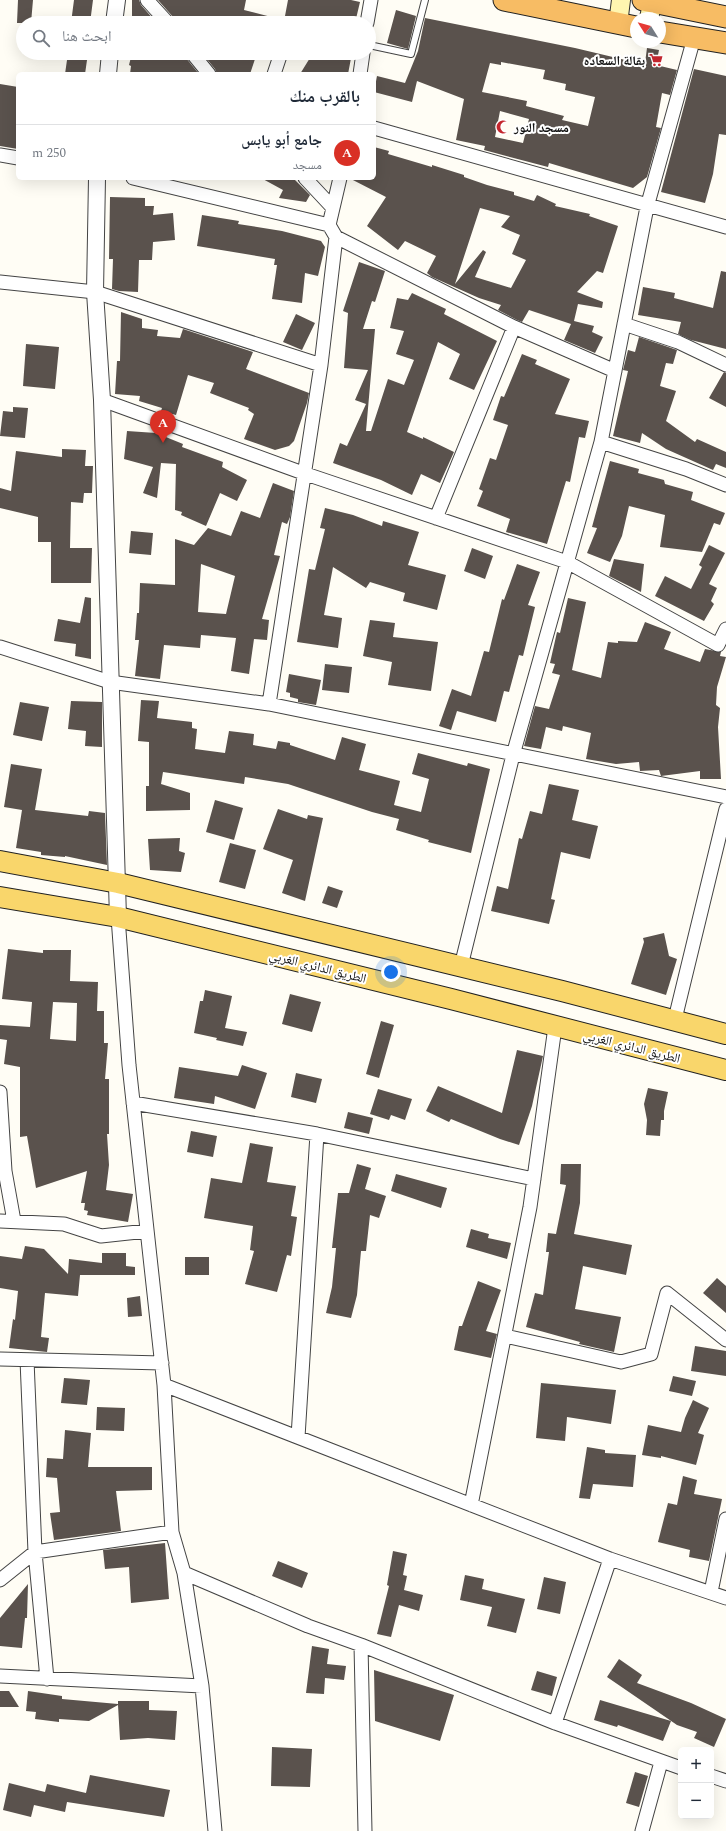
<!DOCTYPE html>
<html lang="ar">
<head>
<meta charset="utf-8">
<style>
	body { margin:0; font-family:Spectral,"Noto Naskh Arabic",serif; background:#f2f2f3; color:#1f2937; direction:rtl }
	.controls { position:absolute; right:12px; bottom:12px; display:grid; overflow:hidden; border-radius:6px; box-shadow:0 4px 16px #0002 }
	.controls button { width:36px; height:36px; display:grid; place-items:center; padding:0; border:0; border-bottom:1px solid #e0e1e3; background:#fff; color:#1f2937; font:20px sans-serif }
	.compass { position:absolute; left:630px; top:12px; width:36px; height:36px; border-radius:50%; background:#fff; box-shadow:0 4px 16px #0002; rotate:307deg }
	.you { position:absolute; left:391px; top:972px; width:14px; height:14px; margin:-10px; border:3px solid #fff; border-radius:50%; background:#1a73e8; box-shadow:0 0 0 6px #1a73e833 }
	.badge { display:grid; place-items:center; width:26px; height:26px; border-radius:50%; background:#d93025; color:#fff; font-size:13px; font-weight:700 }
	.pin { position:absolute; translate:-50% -33px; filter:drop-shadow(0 1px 2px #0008) }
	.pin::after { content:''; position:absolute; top:21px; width:14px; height:12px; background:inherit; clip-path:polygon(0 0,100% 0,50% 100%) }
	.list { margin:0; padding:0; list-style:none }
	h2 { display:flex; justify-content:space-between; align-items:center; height:52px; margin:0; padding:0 16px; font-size:17px }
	h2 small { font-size:13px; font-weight:400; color:#747a83 }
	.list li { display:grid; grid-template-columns:26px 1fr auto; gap:12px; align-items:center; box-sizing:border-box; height:56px; padding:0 16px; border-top:1px solid #e0e1e3 }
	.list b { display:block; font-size:15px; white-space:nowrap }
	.list p { margin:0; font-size:13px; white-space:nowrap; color:#747a83 }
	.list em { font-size:13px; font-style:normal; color:#747a83 }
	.icon { flex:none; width:22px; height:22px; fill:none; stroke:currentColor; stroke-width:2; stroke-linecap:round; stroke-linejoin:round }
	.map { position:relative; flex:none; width:726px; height:1831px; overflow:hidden; direction:ltr }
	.search { position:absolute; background:#fff; box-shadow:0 4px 16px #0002; left:16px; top:16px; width:360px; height:44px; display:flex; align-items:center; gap:10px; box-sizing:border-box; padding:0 14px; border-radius:22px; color:#747a83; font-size:15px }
	.panel { position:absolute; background:#fff; box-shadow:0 4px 16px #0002; left:16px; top:72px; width:360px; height:108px; border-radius:6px; direction:rtl }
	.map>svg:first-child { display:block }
	.building { fill:#5a524d; fill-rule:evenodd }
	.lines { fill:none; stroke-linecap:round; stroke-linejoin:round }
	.service-casing { stroke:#444; stroke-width:8 }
	.minor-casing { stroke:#444; stroke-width:15 }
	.tertiary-casing { stroke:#444; stroke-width:18 }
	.secondary-casing { stroke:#333; stroke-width:20 }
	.primary-casing { stroke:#222; stroke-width:22 }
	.trunk-casing { stroke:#222; stroke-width:23 }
	.service { stroke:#fff; stroke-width:6 }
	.minor { stroke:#fff; stroke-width:13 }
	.tertiary { stroke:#fff; stroke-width:16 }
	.secondary { stroke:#fff6b0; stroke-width:18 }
	.primary { stroke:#f9d66b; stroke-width:20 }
	.trunk { stroke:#f7bc64; stroke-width:21 }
	.labels { text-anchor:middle; stroke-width:4; stroke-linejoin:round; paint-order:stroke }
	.poi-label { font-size:13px; font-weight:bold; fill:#111; stroke:#fff; text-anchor:end }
	.street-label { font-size:13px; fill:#111; stroke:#fff }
</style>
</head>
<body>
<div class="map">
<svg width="726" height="1831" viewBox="0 0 726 1831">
	<rect width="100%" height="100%" fill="#fffdf5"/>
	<path class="building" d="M18,0h15l-2,23h-14z
		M74,0h19l-3,23h-19z
		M132,0h7l2,5 14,16h-23z
		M158,0h88l-2,10 35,9 -1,4h-102l-2,-5z
		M288,0h63l9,2 -5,21h-45l-25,-7z
		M396,10l20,6 -8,33 -21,-6z
		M425,18l150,30 63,15v-2l7,2 2,-15 12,2 -3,15 21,5 -7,25 -8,-2 -6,34 5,1 -14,49 -14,11 -84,-25 -1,4 -64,-17 1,-4 -29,-6 8,-41 -47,-18 -5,21 -38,-10 3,-16 28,7 13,-32zM501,62l44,8 -2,9 23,5 -1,6 30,7 -7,29 -26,-6 2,-4 -38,-10 1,-5 -45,-9 8,-29 11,2zM500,111l29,8 -6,24 -28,-6z
		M68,53h20l-3,21h-20z
		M132,53h52l2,5 13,16h-69l1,-8 -2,-1z
		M202,53h55l-7,21h-33l-2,-5z
		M313,53h39l-4,21h-48z
		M694,69l32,7v59l-7,-1 -6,40 -8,29 -44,-11z
		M0,84l18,3v62l-18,-3z
		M374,147l15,4 -1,3 44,13v-2l32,10v2l23,8 27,7v3l20,6 3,-6 19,9 -1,2 35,8 -1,2 29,10 -15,47 -6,-2 -20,21 26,10 -1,6 -24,-4 -4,17 20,5 -2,6 11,5 -8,16 -31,-13 7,-16 -42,-14 -7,12 -5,-2 -19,-10 3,-5 -22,-7 -47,-21 -5,-4 9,-17 -31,-15 -7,9 -31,-24 19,-29 -37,-19h25zM480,208l30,8 -9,11 19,8 -8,19 14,6 -15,28 -36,-11 11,-25 -3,-2 -28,34z
		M261,178h32l17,17 -4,7 -27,-4 4,-8z
		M110,197l35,1v8h9l-1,9 20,-2 2,27 -22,2 -1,18h-13l-1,32 -19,-1 -7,-2 1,-30h-4z
		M202,215l37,6 -1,3 44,7 39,10 4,6 -7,29 -13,-3 -3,30 -30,-4 5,-34h-3l1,-6 -78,-13z
		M359,262l26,9 -10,31 -3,-1 -9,28h12l-9,102h5l17,-52 16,6 10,-25 -18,-6 8,-23 -14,-3 7,-30 11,2 4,-7 34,16 -2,5 53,27 -23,49 -25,-11 11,-25 -22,-12 -31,90 16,7v-2l31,15 -14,31 -19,-9 -9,21 -31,-15 -48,-17 7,-20 7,3 19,-42 -11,-4 13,-30 -24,-2 4,-55 -5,-2z
		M721,271l5,1v77l-35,-9 -13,-6 3,-12 -43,-7 5,-28 32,6 -1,5 39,10z
		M121,312l21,7v9l16,2 -1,6 23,2 3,-9 70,23 -7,17 63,24 -2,10 -13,38 -5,5 -14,4 -31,-11 10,-25 -6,-4 1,-2 -39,-15 4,-10 -26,-8 -12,40 -15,-4 1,-3 -23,-7 1,-5 -25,-2 2,-33h3z
		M296,314l19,9 -13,27 -19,-8z
		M639,337l38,13 -4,14 -7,-1 -6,23 16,5 -10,30 29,21 2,-3 29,13v16l-10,-4 -3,6 -47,-21 -24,-16 -2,10 -27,-7 15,-65 -5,-1 5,-20 7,2z
		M26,344l33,3 -4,42 -32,-3z
		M522,354l15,6 -2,4 35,15 -15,35 34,7 -4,17 -6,-1 -9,45 -4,-1 -19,63 -41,-12 4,-13 -33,-13 6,-15 -4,-2 11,-31 6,2 12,-35 -15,-5 8,-24 3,1z
		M724,372l2,1v34l-17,-9z
		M13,407l15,1 -3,30 -25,-2 3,-25 10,1z
		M127,431l29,2 27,11 -1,3 41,15 -1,5 25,13 -10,21 -17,-8 -14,33 -25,-11 1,-3 -7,-2 1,-46 -15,-1 -4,35 -14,-5 10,-26 -29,-8z
		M62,449l24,1 -1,16h8l-1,27h-8l-1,10 -12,-1 -1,46h22l-1,35h-40v-41h-13v-25l-38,-9v-20l11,3 5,-40 46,6z
		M610,461l29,8 -1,4 26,7 1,4 28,8 -2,8 34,13 -5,12 -6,-2 -12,29 -42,-5 5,-32 -36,-9 -7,30 -12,26 -23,-9 10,-25 -5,-1z
		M273,483l21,8 -4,26 -3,7 -5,-2 -8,33 6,1 -18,63 7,1 -2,20 -13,-1 -5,35 -18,-3 5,-33 -35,-3 -1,13 -36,-3 -4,34 -25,-3 4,-36h-4l2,-27h2l1,-30 35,2v-46l19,6 14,-17 23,8 10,-25 19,7zM201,564l34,12 -9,38 -28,-2z
		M325,508l28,7 29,11 1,-5 36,11 -11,33 38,10 -9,35 -34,-9 2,-8 -35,-11 -4,6 -33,-21 -9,48 18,3 -4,30 -41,-6 12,-73 6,1 10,-41 -5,-1z
		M131,531l22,2 -2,22 -22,-2z
		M709,545l16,8 -16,31 8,4 -6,13 3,3 -10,17 -49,-25 10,-20 26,13 11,-22 -3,-2z
		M472,548l21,8 -8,23 -21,-8z
		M614,559l30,5 -3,28 -32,-16z
		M517,564l23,8 -12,33 7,2 -12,49 -4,-1 -10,37 -5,-1 -8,31 -39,-11 -6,19 -12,-4 13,-37 19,7 13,-45 5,1 13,-53 2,1z
		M85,597l6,1v61l-16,-3 1,-12 -22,-3 4,-22 22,4z
		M568,598l18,4 -14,68 29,8 7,-36 10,1v-2l19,1 8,-20 26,10 -7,17 36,13 5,-13 16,3 -1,4 6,1 -9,30 -1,18 4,3 -2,19 3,52h-21v-8l-39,5 -2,-6 -19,1 -1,-9 -23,2 -30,-5 5,-26 -28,-7 -1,5 -16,-4 -5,22 -17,-3 11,-40 14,3 11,-34 -8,-2 3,-9 -5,-1 7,-31 3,1z
		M370,620l25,3 -2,14 45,5 -7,49 -43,-6 4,-23 -29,-6z
		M325,664l27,3 -3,26 -27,-3z
		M289,674l32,6 -5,25 -18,-3v-3l-8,-2v-4l-4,-1z
		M141,700l18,1 -2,17 35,4v6l5,1 -2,20 30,4 4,-22 25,3 -1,11 23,4 2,-8 12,2v2l45,15 7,-23 24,7 -7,26 41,11 -6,24 27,7 8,-33 -17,-5 6,-21 49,13 1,-3 22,6 -19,84 -43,-11 1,-2 -33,-10 3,-11 -27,-7 -84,-28 -43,-7 -1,7 -81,-12 -2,12 29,9v17l-44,1v-25h3v-44l-11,-1z
		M71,701l31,1v45l-17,-1 1,-15 -18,-2z
		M20,702l29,5 -7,34 -29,-6z
		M11,764l31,5 -7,41 53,6 1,-5 16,2 2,52 -42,-9v1l-24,-2v-3l-25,-4 6,-38 -18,-3z
		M549,784l30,6 -7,30 26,6 -8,33 -29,-7 -10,47 4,1 -6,24 -58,-13 6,-25 11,3 11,-51 3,1 8,-28 12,3z
		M215,800l28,8 -9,32 -28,-8z
		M278,809l29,10 1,-4 15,3 -18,83 -23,-8 11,-33 -30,-11z
		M180,838l-1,13 6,2 -4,19 -31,-2 -2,-31z
		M230,843l26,7 -11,39 -26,-7z
		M328,886l15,5 -6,17 -15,-5z
		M664,933l5,23 8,3 -11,36 -35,-11 13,-42 -1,-4z
		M8,949l35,4v-3h28l-1,31 28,1 -1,29h7v32h4l-3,36h4v55h-2l2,31 -3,25 27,4 -5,28 -41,-7 1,-4 -4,-1 1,-7h-4l6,-32 -51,17 -9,-52 -7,1v-70l-16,-3 3,-24 -7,-1v-14l30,2 2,-25 -30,-3zM53,1002l24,1 -1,38 -26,-2z
		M205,990l27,6 -7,32 22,4 -4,14 -27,-6 1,-2 -23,-5 6,-32h3z
		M290,994l31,8 -9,30 -30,-8z
		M381,1021l13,4 -15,53 -13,-4z
		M517,1050l26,6 -11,50 -13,39 -19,-6 -49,-20 -2,3 -23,-11 12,-25 64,27z
		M242,1065l25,8 -12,36 -40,-13 -1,8 -40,-6 5,-31 59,9z
		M296,1073l26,6 -6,24 -25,-6z
		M648,1088l20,4 -4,19v9h-3l-1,16 -14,-1 1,-15 -3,-16z
		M378,1089l34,10 -7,21 -14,-5 -2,5 -19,-6z
		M348,1112l25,6 -4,16 -25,-6z
		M191,1131l26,5 -4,21 -26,-5z
		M250,1143l23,4 -6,35 29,4 -5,30 6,1 -6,39 -4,-1 -10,37 -32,-8 9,-33 -4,-1 3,-24 -49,-8 7,-40 31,5z
		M357,1164l14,4 -6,21 21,7 -7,22 -9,-3 -4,36h-5l-4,44 -6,23 -25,-5 6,-26 4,-39h-4l6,-55h11z
		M561,1164h20l-1,39 -6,31 58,11 -6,30 -43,-9 -8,43 46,8 -7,35 -35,-8 1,-2 -54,-15 9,-34 8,2 6,-43h-3l2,-19 8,1 10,-49 -6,-1z
		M396,1174l51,14 -6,20 -50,-17z
		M471,1229l18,5 -1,4 23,5 -4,16 -41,-12z
		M25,1246l19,3 24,25 1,-15 33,4v-10h24v13l9,1v8h-55l-2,21 -33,-3 -4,44 8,1 -2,14 -38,-4 4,-29 2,1 3,-29 -18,-3v-32l22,3z
		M185,1257h24v18h-24z
		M717,1278l9,8v27l-23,-20z
		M478,1281l23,9 -15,41 11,3 -6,24 -37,-8 5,-24h3z
		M140,1296l2,20 -14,1 -1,-19z
		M695,1346l31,5v25l-35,-5z
		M673,1376l23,5 -4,15 -23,-5z
		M64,1378l26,2 -3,25 -26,-2z
		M541,1383l75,7 -5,34 -44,-7 -2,24 -29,-3z
		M693,1400l16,8 -11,25 6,2 -8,30 -35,-9v2l-19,-3 6,-30 33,7 4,-14z
		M97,1407l28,1 -1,23 -28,-1z
		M65,1430l26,3 -3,34h64v23l-36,1 5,40 -67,9 -4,-27 10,-1 -3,-34 -11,-1 1,-19 16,1z
		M587,1447l18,3v3l31,2 -3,32 -40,-3 -3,15 -11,-1z
		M683,1476l14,4 -3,14 28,5 -13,62 -20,-4 1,-7 -32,-8 10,-39 9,2z
		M165,1543l4,56 -38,4 -2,-36 -24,2 -2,-19z
		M393,1551l14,3 -4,21 4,1 -3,14 19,5 -4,16 -20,-6 -8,32 -14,-3 12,-48 -2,-1z
		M278,1561l30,12 -6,15 -30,-12z
		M465,1575l19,4 -2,10 43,10 -9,34 -29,-7 5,-19 -32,-7z
		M544,1577l22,5 -6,32 -23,-5z
		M28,1584l-1,34h-2l-3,30 -22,-2v-28z
		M312,1646l17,3 -2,15 19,2 -2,14 -19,-2 -1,16 -18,-1z
		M619,1659l23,16 -5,8 54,20 35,16 -12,28 -20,-9 3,-6 -20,-7 -70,-48z
		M374,1670l80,25 -14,46 -65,-20z
		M537,1671l20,6 -5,19 -21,-6z
		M0,1691h9l10,16h-19z
		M28,1691l34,5v3l56,5v-3h31v9l28,1 -2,29 -27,-2 -28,2 -2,-35 -29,16 -30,-2v3l-24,-3 1,-7 -10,-1z
		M600,1700l71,21 -8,20 -45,-16 -1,2 -23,-7z
		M272,1747l40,2 -2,38 -39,-1z
		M635,1772l13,4 -9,31 -13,-4z
		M90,1775l80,15 -6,27 -97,-15 -2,10 -31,-7 -3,12 -28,-7 6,-27 36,9 2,-8 39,9z"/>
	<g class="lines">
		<g class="service-casing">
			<path id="service" d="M369,45l42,9 14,-54"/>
		</g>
		<g class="minor-casing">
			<path id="minor" d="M147,0l21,23
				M367,23l4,-23
				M192,53l17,21
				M274,74l7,-21
				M360,74l3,-21
				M374,128l352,99
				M0,155l18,3
				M133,178l196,47 7,12 -15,128 -52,339
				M305,178l28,30
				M329,225l11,-47
				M336,237l178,90 101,44
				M0,282l95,10 226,73
				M624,324l54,18 48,23
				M102,400l201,73 264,89 151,83 8,-16
				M601,442l85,27 40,16
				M436,518l78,-191
				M0,647l110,35 159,22 457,93
				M118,917l11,148 35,320 8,147 12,41 18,113 13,145
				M461,966l52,-211 88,-313 46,-235 47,-169
				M675,1019l51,-210
				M0,1092l5,79 9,50
				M133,1103l184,31 217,45
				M0,1221l64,3 37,12 46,-5
				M505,1336l116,26 30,-8 16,-61 59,47
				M0,1359l162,4
				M27,1360l8,192 12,127
				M164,1385l446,174 116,39
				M298,1437l19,-303
				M471,1505l59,-298 25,-180
				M184,1573l124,53 53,19 194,78 126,45
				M0,1580l35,-28 137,-20
				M711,1592l15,-73
				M361,1645l4,186
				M0,1676l202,10
				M555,1723l55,-164
				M711,1776l15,5
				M642,1831l19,-69"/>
		</g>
		<g class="tertiary-casing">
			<path id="tertiary" d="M114,23l3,-23
				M108,74l2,-21
				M97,178l-2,114 7,108 16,517"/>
		</g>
		<g class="secondary-casing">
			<path id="secondary" d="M649,18l4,-18
				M618,24l3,-24"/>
		</g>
		<g class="primary-casing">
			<path id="primary" d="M0,861l118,22 444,108 164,43
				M0,897l118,20 333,82 275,71"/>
		</g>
		<g class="trunk-casing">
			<path id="trunk" d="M504,0l132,27
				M643,0l83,17
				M660,32l66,11"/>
		</g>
		<use href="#service" class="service"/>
		<use href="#minor" class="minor"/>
		<use href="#tertiary" class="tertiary"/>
		<use href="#secondary" class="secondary"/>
		<use href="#primary" class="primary"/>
		<use href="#trunk" class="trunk"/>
	</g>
	<defs>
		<g id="supermarket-bare" transform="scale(1.08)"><path d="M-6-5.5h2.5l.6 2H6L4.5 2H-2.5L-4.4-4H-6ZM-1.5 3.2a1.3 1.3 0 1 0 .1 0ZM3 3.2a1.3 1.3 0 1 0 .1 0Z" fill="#c4262e" stroke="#fff" stroke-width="2.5" paint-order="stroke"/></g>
		<g id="mosque-bare" transform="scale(1.08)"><path d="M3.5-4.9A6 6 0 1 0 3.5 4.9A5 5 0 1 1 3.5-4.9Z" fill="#c4262e" stroke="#fff" stroke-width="2.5" paint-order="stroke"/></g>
	</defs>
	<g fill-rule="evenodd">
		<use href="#supermarket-bare" x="656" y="60"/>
		<use href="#mosque-bare" x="503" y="127"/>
	</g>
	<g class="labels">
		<g class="poi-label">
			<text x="645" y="65">بقالة السعاده</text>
			<text x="514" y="132" text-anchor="start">مسجد النور</text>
		</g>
		<g class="street-label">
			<text transform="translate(318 966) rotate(14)" y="5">الطريق الدائري الغربي</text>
			<text transform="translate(632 1046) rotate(14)" y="5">الطريق الدائري الغربي</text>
		</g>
	</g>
</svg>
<div class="controls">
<button>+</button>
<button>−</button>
</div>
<svg class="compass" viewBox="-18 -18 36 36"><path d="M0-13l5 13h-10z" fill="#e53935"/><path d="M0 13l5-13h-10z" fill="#747a83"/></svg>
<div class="you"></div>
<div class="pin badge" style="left:163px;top:443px">A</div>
<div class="search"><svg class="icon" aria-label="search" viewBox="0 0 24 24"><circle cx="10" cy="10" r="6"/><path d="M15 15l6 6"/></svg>ابحث هنا</div>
<section class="panel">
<h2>بالقرب منك<small></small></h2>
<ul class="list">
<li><span class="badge">A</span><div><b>جامع أبو يابس</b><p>مسجد</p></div><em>250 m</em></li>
</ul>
</section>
</div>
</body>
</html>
